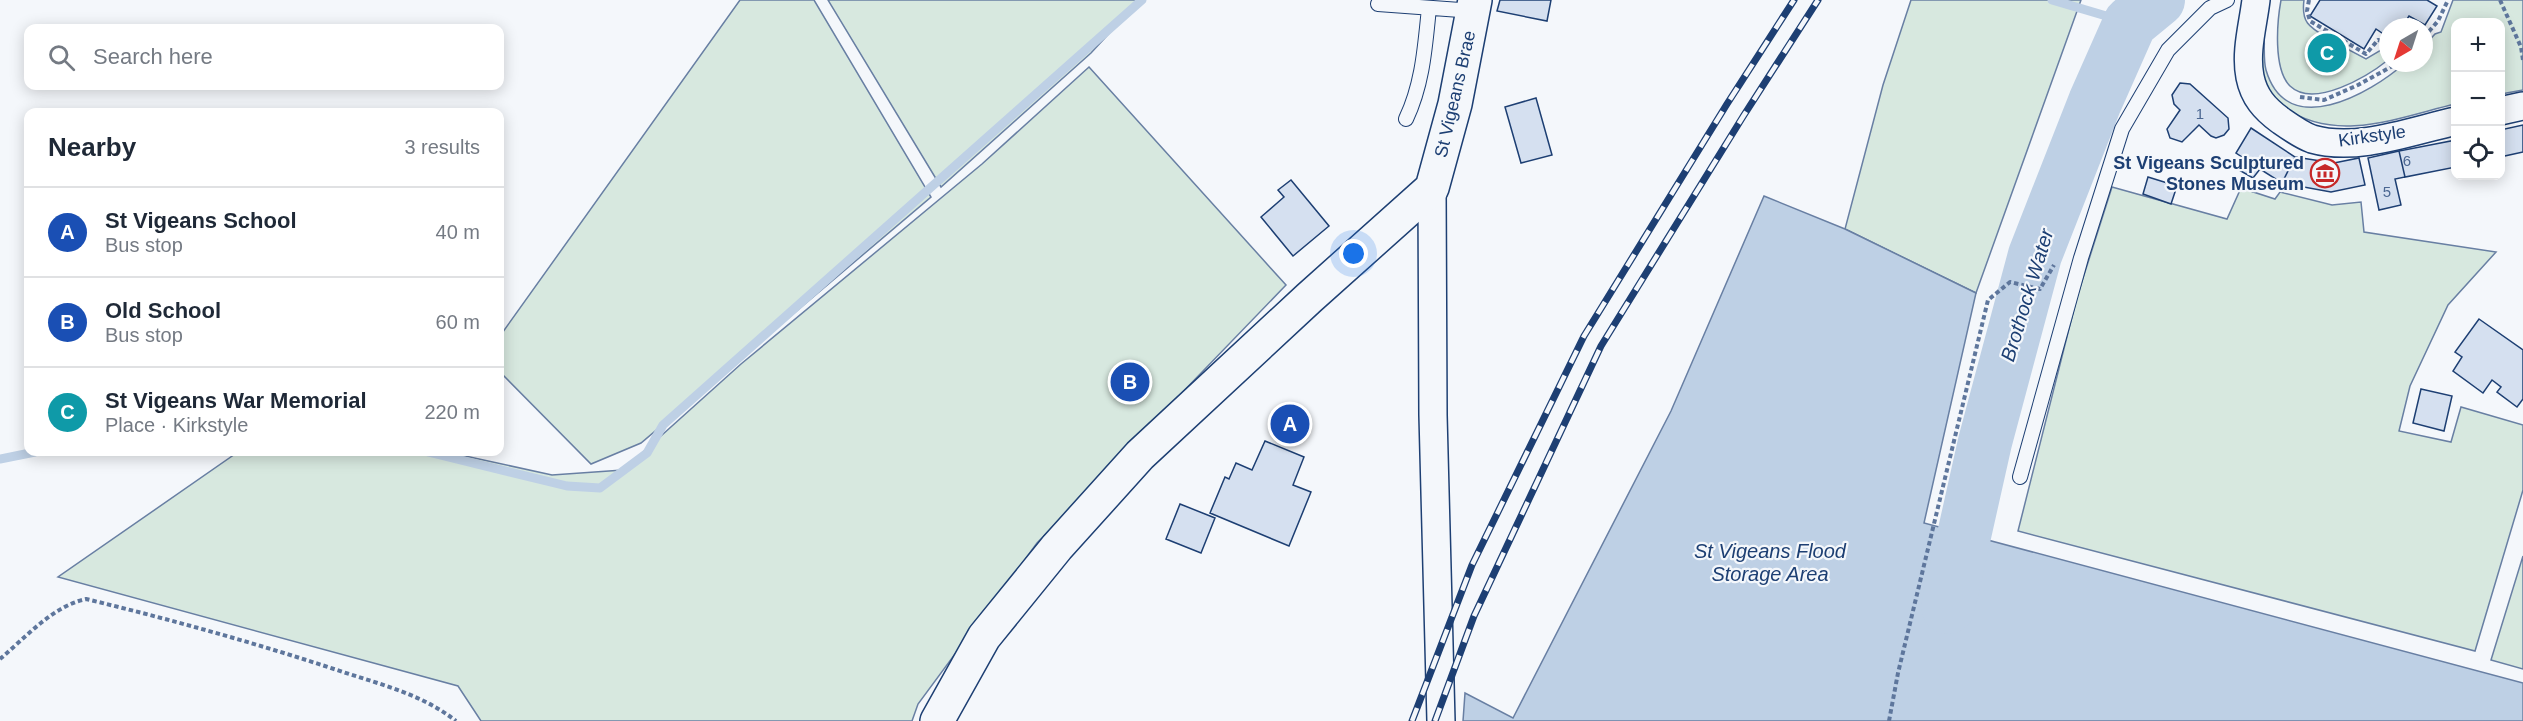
<!DOCTYPE html>
<html lang="en">
<head>
<meta charset="utf-8">
<style>
	body { margin:0; font-family:Arial,sans-serif; background:#f6f6f7; color:#1f2937 }
	.controls { position:absolute; right:18px; top:18px; display:grid; overflow:hidden; border-radius:12px; box-shadow:0 3px 15px #0003 }
	.controls button { width:54px; height:54px; display:grid; place-items:center; padding:0; border:0; border-bottom:2px solid #e0e1e3; background:#fff; color:#1f2937; font:30px sans-serif }
	.compass { position:absolute; left:2379px; top:18px; width:54px; height:54px; border-radius:50%; background:#fff; box-shadow:0 3px 15px #0003; rotate:219deg }
	.you { position:absolute; left:1354px; top:254px; width:21px; height:21px; margin:-15px; border:4px solid #fff; border-radius:50%; background:#1a73e8; box-shadow:0 0 0 9px #1a73e833 }
	.badge { display:grid; place-items:center; width:39px; height:39px; border-radius:50%; background:#c62828; color:#fff; font-size:20px; font-weight:700 }
	.pin { position:absolute; translate:-50% -50%; border:3px solid #fff; box-shadow:0 2px 6px #0006 }
	.list { margin:0; padding:0; list-style:none }
	h2 { display:flex; justify-content:space-between; align-items:center; height:78px; margin:0; padding:0 24px; font-size:26px }
	h2 small { font-size:20px; font-weight:400; color:#747a83 }
	.list li { display:grid; grid-template-columns:39px 1fr auto; gap:18px; align-items:center; box-sizing:border-box; height:90px; padding:0 24px; border-top:2px solid #e0e1e3 }
	.list b { display:block; font-size:22px; white-space:nowrap }
	.list p { margin:0; font-size:20px; white-space:nowrap; color:#747a83 }
	.list em { font-size:20px; font-style:normal; color:#747a83 }
	.icon { flex:none; width:33px; height:33px; fill:none; stroke:currentColor; stroke-width:2; stroke-linecap:round; stroke-linejoin:round }
	.map { position:relative; flex:none; width:2523px; height:721px; overflow:hidden }
	.search { position:absolute; background:#fff; box-shadow:0 3px 15px #0003; left:24px; top:24px; width:480px; height:66px; display:flex; align-items:center; gap:15px; box-sizing:border-box; padding:0 21px; border-radius:12px; color:#747a83; font-size:22px }
	.panel { position:absolute; background:#fff; box-shadow:0 3px 15px #0003; left:24px; top:108px; width:480px; height:348px; border-radius:12px }
	.map>svg:first-child { display:block }
	.green { fill:#d7e8df; stroke:#687fa3; stroke-width:1.5 }
	.water { fill:#bed0e5; stroke:#687fa3; stroke-width:1.5 }
	.lines { fill:none; stroke-linecap:round; stroke-linejoin:round }
	.stream { stroke:#bed0e5; stroke-width:9 }
	.river { stroke:#bed0e5; stroke-width:54 }
	.building { fill:#d5e0f0; stroke:#1d3f73; stroke-width:1.5 }
	.lane-casing { stroke:#1d3f73; stroke-width:16 }
	.street-casing { stroke:#1d3f73; stroke-width:30 }
	.secondary-casing { stroke:#1d3f73; stroke-width:36 }
	.path { stroke:#5e769c; stroke-width:4; stroke-dasharray:4.5 3; stroke-linecap:butt }
	.lane { stroke:#f4f7fb; stroke-width:14 }
	.street { stroke:#f4f7fb; stroke-width:27 }
	.secondary { stroke:#f4f7fb; stroke-width:33 }
	.rail-casing { stroke:#1d3f73; stroke-width:7 }
	.rail { stroke:#f4f7fb; stroke-width:4.5; stroke-dasharray:14; stroke-linecap:butt }
	.labels { text-anchor:middle; stroke-width:4.5; stroke-linejoin:round; paint-order:stroke }
	.number-label { font-size:15px; fill:#4b6792 }
	.street-label { font-size:18px; fill:#1d3f73; stroke:#f4f7fb }
	.poi-label { font-size:18px; font-weight:bold; fill:#1d3f73; stroke:#f4f7fb; text-anchor:end }
	.water-label { font-size:20px; font-style:italic; fill:#1d3f73; stroke:#f4f7fb }
</style>
</head>
<body>
<div class="map">
<svg width="2523" height="721" viewBox="0 0 2523 721">
	<rect width="100%" height="100%" fill="#f4f7fb"/>
	<path class="green" d="M740,0h74l117,197 -290,246 -50,21 -91,-92v-36z
		M828,0h312l-49,53 -150,134z
		M1911,0h170l-105,293 -131,-64 38,-144z
		M2281,0h23c-3,22 5,27 22,37l-13,14 5,13 8,2 6,-5 6,-17 28,15 20,-12 2,1v12c-20,16 -74,49 -98,26 -17,-17 -13,-64 -9,-86z
		M2453,0h70v90l-22,4 -1,-72h-44l-1,82c-55,13 -118,40 -170,4 -11,-8 -23,-24 -26,-38 -2,-10 4,-26 5,-37 1,12 -1,26 2,37 21,71 104,24 139,-7h19v-17l11,-12 6,-2z
		M1089,67l197,218 -249,258 -119,161 -6,17h-431l-23,-35 -400,-109 180,-125h209l105,23 71,-5 118,-106 241,-200z
		M2112,187l115,32 14,-31 34,11 5,-7 52,13 29,-3 3,30 132,20 -48,53 -38,81 -11,45 52,11 10,-35 62,18v65l-48,161 -457,-120 59,-234z
		M2523,556v113l-32,-9z"/>
	<path class="water" d="M1764,196l81,33 131,64 -52,230 599,160v38h-1060l2,-28 48,25 158,-307z"/>
	<g class="lines">
		<path class="stream" d="M2052,0l78,23
			M428,452l139,34 33,2 47,-35 16,-28 479,-425
			M0,459l35,-7"/>
		<path class="river" d="M1948,607l37,-165 50,-187 60,-153 35,-79 28,-23"/>
	</g>
	<path class="building" d="M1500,0h51l-4,21 -50,-10z
		M2320,0h107l10,6 -12,19 -16,-9 -7,11h-14v10l-12,-8 -12,20 -54,-33z
		M2180,83l10,1 38,34 1,11 -5,6 -8,3 -5,-2 -12,-11 -17,17 -12,-4 -3,-9 13,-19 -6,-6 -2,-9z
		M1536,98l16,57 -31,8 -16,-56z
		M2523,125v27l-23,5v-27z
		M2251,128l44,29 -13,26 -22,-14 -7,9 -14,-8 6,-11 -9,-6z
		M2456,140v27l-51,10 -6,-26z
		M2399,151l6,26 -10,2 6,26 -22,5 -11,-52z
		M2295,157l39,6 25,-5 6,27 -34,7 -49,-9z
		M2148,177l29,9 -6,18 -28,-10z
		M1291,180l38,46 -36,30 -32,-39 23,-20 -6,-7z
		M2479,319l44,31v49l-6,8 -20,-15 4,-5 -9,-7 -9,13 -30,-22 9,-14 -7,-5z
		M2421,389l31,7 -8,35 -31,-8z
		M1265,441l39,16 -11,28 18,7 -22,54 -79,-33 15,-36 4,2 7,-16 16,7z
		M1180,504l35,14 -14,35 -35,-14z"/>
	<g class="lines">
		<g class="lane-casing">
			<path id="lane" d="M1378,4l96,7
				M1406,119c17,-36 19,-73 23,-111
				M2020,477l61,-219 41,-129 46,-79 42,-42 17,-8"/>
		</g>
		<g class="street-casing">
			<path id="street" d="M2256,0c-3,25 -11,52 -6,77 4,20 15,32 30,43 10,7 21,15 32,19 45,13 99,-8 144,-18
				M2500,111l23,-5
				M1432,188l1,227 8,306"/>
		</g>
		<g class="secondary-casing">
			<path id="secondary" d="M937,721l47,-84 73,-90 83,-92 169,-157 123,-110 23,-84 20,-104"/>
		</g>
		<path class="path" d="M2309,0l-2,11 3,10 56,33 12,-14 10,3
			M2500,0l21,47 2,13
			M2424,37l14,-16 10,-21
			M2300,97l24,3 34,-15 40,-22
			M0,659c26,-22 53,-53 86,-60 87,21 173,45 257,73 40,13 80,23 113,49
			M1889,721l9,-48 90,-373 22,-18 30,7 14,-24"/>
		<use href="#lane" class="lane"/>
		<use href="#street" class="street"/>
		<use href="#secondary" class="secondary"/>
		<g class="rail-casing">
			<path id="rail" d="M1412,721l60,-156 112,-229 143,-232 67,-104
				M1435,721l39,-105 127,-270 143,-231 74,-115"/>
		</g>
		<use href="#rail" class="rail"/>
	</g>
	<defs>
		<g id="museum-ring" transform="scale(1.5)"><circle r="9.5" fill="#f4f7fb" stroke="#c62828" stroke-width="1.5"/><path d="M0-6L6-3V-2H-6V-3ZM-5-1h2V3h-2ZM-1-1h2V3h-2ZM3-1h2V3H3ZM-6 4H6V6H-6Z" fill="#c62828"/></g>
	</defs>
	<g fill-rule="evenodd">
		<use href="#museum-ring" x="2325" y="173"/>
	</g>
	<g class="labels">
		<g class="number-label">
			<text x="2200" y="119">1</text>
			<text x="2407" y="166">6</text>
			<text x="2387" y="197">5</text>
		</g>
		<g class="street-label">
			<text transform="translate(1455 94) rotate(-77)" y="6">St Vigeans Brae</text>
			<text transform="translate(2372 136) rotate(-8)" y="6">Kirkstyle</text>
		</g>
		<g class="poi-label">
			<text x="2304" y="169">St Vigeans Sculptured<tspan x="2304" dy="21">Stones Museum</tspan></text>
		</g>
		<g class="water-label">
			<text transform="translate(2027 295) rotate(-73)" y="7">Brothock Water</text>
			<text x="1770" y="558">St Vigeans Flood<tspan x="1770" dy="23">Storage Area</tspan></text>
		</g>
	</g>
</svg>
<div class="controls">
<button>+</button>
<button>−</button>
<button><svg class="icon" aria-label="locate" viewBox="0 0 24 24"><circle cx="12" cy="12" r="6"/><path d="M12 2v4M12 18v4M2 12h4M18 12h4"/></svg></button>
</div>
<svg class="compass" viewBox="-18 -18 36 36"><path d="M0-13l5 13h-10z" fill="#e53935"/><path d="M0 13l5-13h-10z" fill="#747a83"/></svg>
<div class="you"></div>
<div class="pin badge" style="left:1290px;top:424px;background:#1a4fb4">A</div>
<div class="pin badge" style="left:1130px;top:382px;background:#1a4fb4">B</div>
<div class="pin badge" style="left:2327px;top:53px;background:#0f9aa8">C</div>
<div class="search"><svg class="icon" aria-label="search" viewBox="0 0 24 24"><circle cx="10" cy="10" r="6"/><path d="M15 15l6 6"/></svg>Search here</div>
<section class="panel">
<h2>Nearby<small>3 results</small></h2>
<ul class="list">
<li><span class="badge" style="background:#1a4fb4">A</span><div><b>St Vigeans School</b><p>Bus stop</p></div><em>40 m</em></li>
<li><span class="badge" style="background:#1a4fb4">B</span><div><b>Old School</b><p>Bus stop</p></div><em>60 m</em></li>
<li><span class="badge" style="background:#0f9aa8">C</span><div><b>St Vigeans War Memorial</b><p>Place · Kirkstyle</p></div><em>220 m</em></li>
</ul>
</section>
</div>
</body>
</html>
